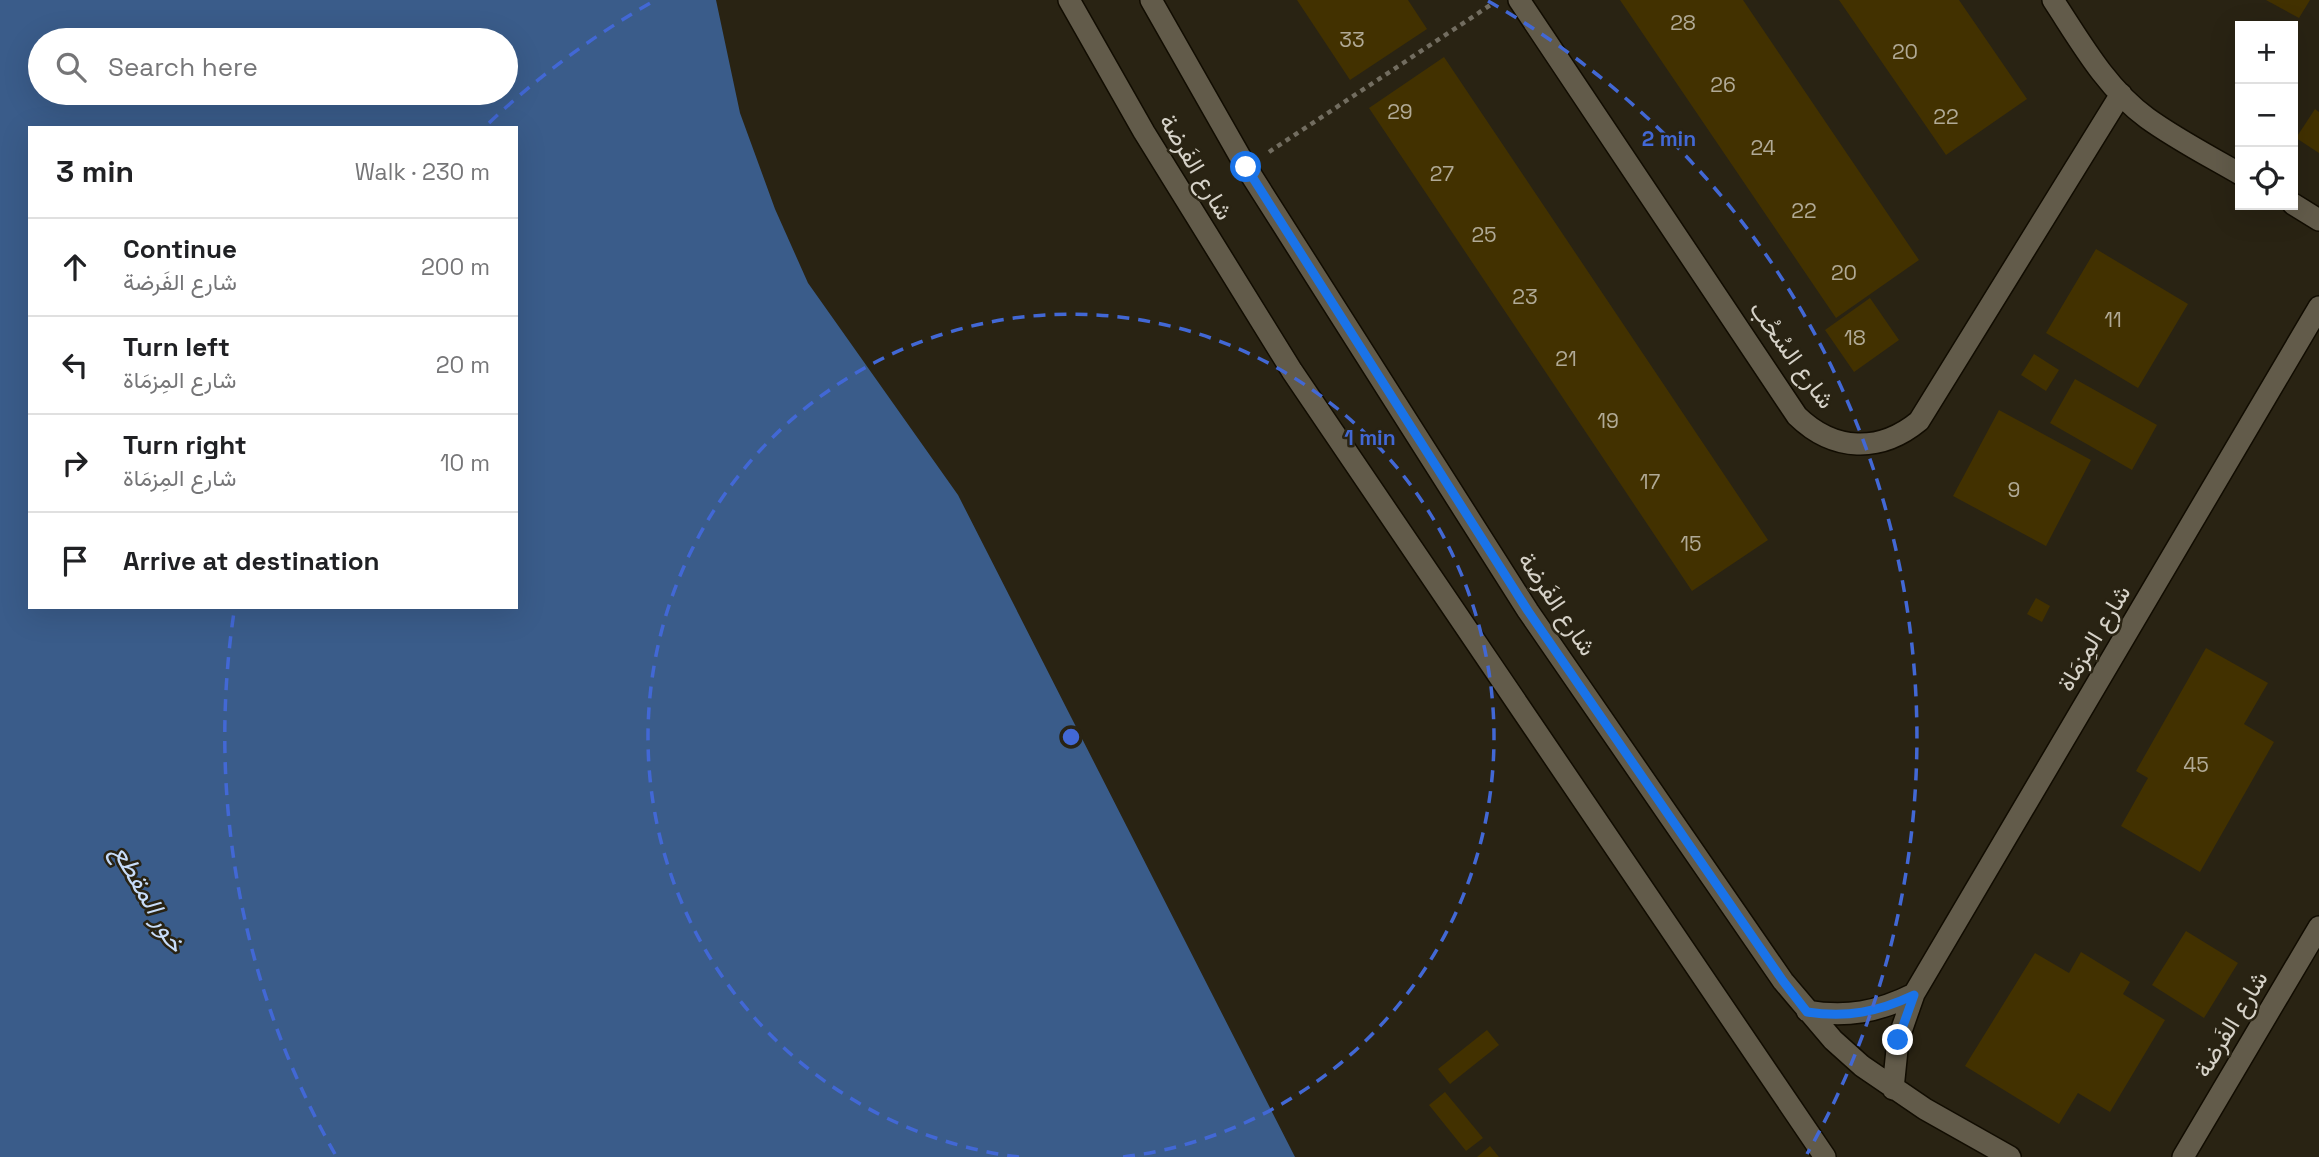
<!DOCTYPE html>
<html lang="en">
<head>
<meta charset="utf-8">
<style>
	body { margin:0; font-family:"Space Grotesk",Vazirmatn,sans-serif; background:#f2f2f2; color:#202124 }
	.controls { position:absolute; right:21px; top:21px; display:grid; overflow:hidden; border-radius:0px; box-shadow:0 7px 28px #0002 }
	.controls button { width:63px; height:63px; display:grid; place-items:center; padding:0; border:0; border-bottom:2px solid #e0e0e0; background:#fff; color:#202124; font:35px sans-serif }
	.stop { position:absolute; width:21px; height:21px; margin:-16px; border:5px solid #1a73e8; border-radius:50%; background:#fff }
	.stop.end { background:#1a73e8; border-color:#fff; box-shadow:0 2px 7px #0008 }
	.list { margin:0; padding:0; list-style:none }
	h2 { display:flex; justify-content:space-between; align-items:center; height:91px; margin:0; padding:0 28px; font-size:30px }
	h2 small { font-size:23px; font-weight:400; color:#757577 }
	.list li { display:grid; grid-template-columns:46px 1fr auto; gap:21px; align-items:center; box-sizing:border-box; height:98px; padding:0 28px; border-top:2px solid #e0e0e0 }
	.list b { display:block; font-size:26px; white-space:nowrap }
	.list p { margin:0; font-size:23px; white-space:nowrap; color:#757577 }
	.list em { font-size:23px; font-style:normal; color:#757577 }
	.icon { flex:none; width:38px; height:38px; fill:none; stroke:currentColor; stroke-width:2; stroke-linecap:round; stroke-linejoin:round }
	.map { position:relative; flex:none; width:2319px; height:1157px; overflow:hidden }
	.search { position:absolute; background:#fff; box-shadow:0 7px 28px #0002; left:28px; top:28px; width:490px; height:77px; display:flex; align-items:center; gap:18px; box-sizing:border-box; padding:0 24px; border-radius:38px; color:#757577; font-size:26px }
	.panel { position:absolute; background:#fff; box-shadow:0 7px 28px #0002; left:28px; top:126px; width:490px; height:483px; border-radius:0px }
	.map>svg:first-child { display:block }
	.water { fill:#3a5c8a; fill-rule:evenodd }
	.building { fill:#423100 }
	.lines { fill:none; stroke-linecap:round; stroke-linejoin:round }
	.minor-casing { stroke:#110c01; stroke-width:24 }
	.path { stroke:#726d60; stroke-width:4.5; stroke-dasharray:5 5; stroke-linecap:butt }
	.minor { stroke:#625b4a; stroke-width:21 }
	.route { stroke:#1a73e8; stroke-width:9 }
	.ring { fill:none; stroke:#4268d5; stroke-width:3.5; stroke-dasharray:12 9 }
	.labels { text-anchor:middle; stroke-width:5; stroke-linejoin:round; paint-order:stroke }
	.number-label { font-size:21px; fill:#b1aa96 }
	.street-label { font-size:24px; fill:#d6d2c8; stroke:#292313 }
	.water-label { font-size:26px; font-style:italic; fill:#c8ddfa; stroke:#292313 }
	.centre { fill:#4268d5; stroke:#292313; stroke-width:3.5 }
	.ring-label { font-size:21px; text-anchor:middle; font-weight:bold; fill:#4268d5; stroke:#292313; stroke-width:5; stroke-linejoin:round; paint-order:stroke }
</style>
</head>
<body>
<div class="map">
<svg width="2319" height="1157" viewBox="0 0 2319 1157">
	<rect width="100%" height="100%" fill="#292313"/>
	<path class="water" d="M0,0h716l24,113 35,96 33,74 150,212 337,662h-1295zM40,40h466v53h-466zM30,128h486v479h-486z"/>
	<path class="building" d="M1297,0h111l19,29 -77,51z
		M1620,0h123l176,260 -83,58z
		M1839,0h120l68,99 -81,56z
		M2266,0h44l-11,18z
		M1444,57l324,483 -76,51 -323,-483z
		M2315,109l4,3v41l-23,-15z
		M2096,249l92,55 -50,84 -92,-55z
		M1870,298l29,42 -45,32 -29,-42z
		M2034,354l25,16 -13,21 -25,-16z
		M2075,379l82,46 -25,45 -82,-47z
		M1999,410l92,50 -45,86 -93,-50z
		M2036,598l14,8 -8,16 -15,-8z
		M2206,648l62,35 -24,41 30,18 -74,130 -79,-46 27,-48 -12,-7z
		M2186,931l52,32 -34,55 -52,-33z
		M2081,952l49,30 -7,12 42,26 -55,92 -32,-19 -19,31 -94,-58 70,-113 34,20z
		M1487,1030l12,15 -49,39 -12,-15z
		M1445,1092l38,46 -17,13 -37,-46z
		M1490,1146l9,11h-22z"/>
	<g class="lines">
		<g class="minor-casing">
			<path id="minor" d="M1069,0l75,132 148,239 533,786
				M1151,0l95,167 282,444 255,370 50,59 29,26 63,43 85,48
				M1519,0l278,416c37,36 83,37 122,5l202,-327
				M2053,0c27,41 53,88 94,118 29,21 62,38 93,56
				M2293,204l26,16
				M1807,1011c39,7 71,1 107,-17
				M1893,1089l5,-49 16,-46 405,-687
				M2183,1157l136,-230"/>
		</g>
		<path class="path" d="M1269,152l223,-148"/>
		<use href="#minor" class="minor"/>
	</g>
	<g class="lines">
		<path class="route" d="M1246,167l282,444 255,370 24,31c40,6 71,0 107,-17l-16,45"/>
	</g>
	<g class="ring">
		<path d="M1019 1157A423 423 0 1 1 1123 1157"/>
		<path d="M335 1154A846 846 0 0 1 234 612M489 123A846 846 0 0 1 654 1M1488 1A846 846 0 0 1 1807 1154"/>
	</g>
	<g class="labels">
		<g class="number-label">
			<text x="1683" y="30">28</text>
			<text x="1352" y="47">33</text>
			<text x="1905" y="59">20</text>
			<text x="1723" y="92">26</text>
			<text x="1400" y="119">29</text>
			<text x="1946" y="124">22</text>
			<text x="1763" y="155">24</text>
			<text x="1442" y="181">27</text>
			<text x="1804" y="218">22</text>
			<text x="1484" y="242">25</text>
			<text x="1844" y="280">20</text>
			<text x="1525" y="304">23</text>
			<text x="2113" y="327">11</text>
			<text x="1855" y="345">18</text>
			<text x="1566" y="366">21</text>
			<text x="1608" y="428">19</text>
			<text x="1650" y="489">17</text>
			<text x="2014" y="497">9</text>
			<text x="1691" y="551">15</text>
			<text x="2196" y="772">45</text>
		</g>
		<g class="street-label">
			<text transform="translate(1196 167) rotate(59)" y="8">شارع الفَرضة</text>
			<text transform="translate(1792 355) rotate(54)" y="8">شارع السُحُب</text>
			<text transform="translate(1557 604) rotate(56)" y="8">شارع الفَرضة</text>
			<text transform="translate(2094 638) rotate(-59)" y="8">شارع المِزمَاة</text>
			<text transform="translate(2231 1024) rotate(-59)" y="8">شارع الفَرضة</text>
		</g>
		<g class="water-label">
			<text transform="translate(149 898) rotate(60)" y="9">خور المقطع</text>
		</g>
	</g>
	<circle cx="1071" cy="737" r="10" class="centre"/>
	<g class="ring-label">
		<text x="1669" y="146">2 min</text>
		<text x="1370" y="445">1 min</text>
	</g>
</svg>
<div class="controls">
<button>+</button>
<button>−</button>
<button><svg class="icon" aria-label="locate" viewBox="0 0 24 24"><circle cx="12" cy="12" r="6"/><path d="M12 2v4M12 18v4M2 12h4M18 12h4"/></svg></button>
</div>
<div class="stop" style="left:1246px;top:167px"></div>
<div class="stop end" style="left:1898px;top:1040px"></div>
<div class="search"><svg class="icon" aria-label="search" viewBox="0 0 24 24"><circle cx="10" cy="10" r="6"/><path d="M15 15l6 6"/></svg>Search here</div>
<section class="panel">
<h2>3 min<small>Walk · 230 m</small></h2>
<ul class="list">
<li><svg class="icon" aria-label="ahead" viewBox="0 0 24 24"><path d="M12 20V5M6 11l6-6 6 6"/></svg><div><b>Continue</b><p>شارع الفَرضة</p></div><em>200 m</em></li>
<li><svg class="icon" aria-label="left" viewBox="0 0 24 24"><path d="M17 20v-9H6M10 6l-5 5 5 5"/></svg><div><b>Turn left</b><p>شارع المِزمَاة</p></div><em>20 m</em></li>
<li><svg class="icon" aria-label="right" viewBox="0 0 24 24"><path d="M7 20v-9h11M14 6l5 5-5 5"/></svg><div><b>Turn right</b><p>شارع المِزمَاة</p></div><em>10 m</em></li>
<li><svg class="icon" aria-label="arrive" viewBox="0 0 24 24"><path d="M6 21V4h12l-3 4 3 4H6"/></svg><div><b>Arrive at destination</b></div></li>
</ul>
</section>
</div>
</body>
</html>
